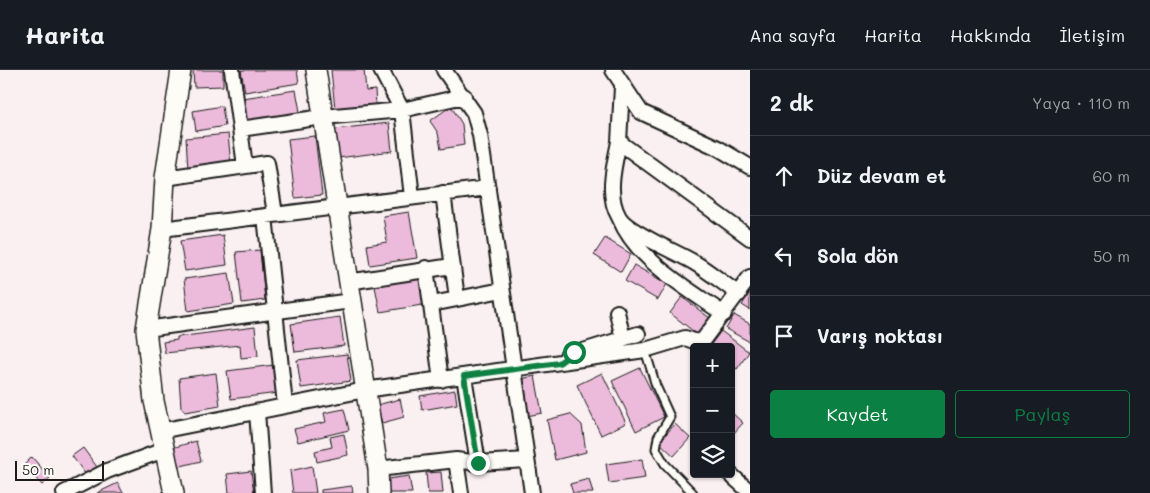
<!DOCTYPE html>
<html lang="tr">
<head>
<meta charset="utf-8">
<style>
	body { margin:0; font-family:Mali,sans-serif; background:#242831; color:#f1f3f6 }
	.controls { position:absolute; right:15px; bottom:15px; display:grid; overflow:hidden; border-radius:5px; box-shadow:0 1px 4px #0004 }
	.controls button { width:45px; height:45px; display:grid; place-items:center; padding:0; border:0; border-bottom:1px solid #363941; background:#171b24; color:#f1f3f6; font:25px sans-serif }
	.scale { position:absolute; left:15px; bottom:12px; width:89px; box-sizing:border-box; padding-left:5px; border:2px solid #1c1c1c; border-top:0; font-size:14px; line-height:18px; white-space:nowrap; color:#1c1c1c; -webkit-text-stroke:4px #fdfcf7; paint-order:stroke }
	.stop { position:absolute; width:15px; height:15px; margin:-11px; border:4px solid #0b8043; border-radius:50%; background:#fff }
	.stop.end { background:#0b8043; border-color:#fff; box-shadow:0 1px 5px #0008 }
	.list { margin:0; padding:0; list-style:none }
	h2 { display:flex; justify-content:space-between; align-items:center; height:65px; margin:0; padding:0 20px; font-size:21px }
	h2 small { font-size:16px; font-weight:400; color:#9ea1a6 }
	.list li { display:grid; grid-template-columns:32px 1fr auto; gap:15px; align-items:center; box-sizing:border-box; height:80px; padding:0 20px; border-top:1px solid #363941 }
	.list b { display:block; font-size:19px; white-space:nowrap }
	.list em { font-size:16px; font-style:normal; color:#9ea1a6 }
	.actions { display:flex; gap:10px; padding:15px 20px }
	.actions a { flex:1; padding:11px 0; border:1px solid #0b8043; border-radius:5px; text-align:center; font-size:18px; color:#0b8043 }
	.actions .main { background:#0b8043; color:#fff }
	.icon { flex:none; width:28px; height:28px; fill:none; stroke:currentColor; stroke-width:2; stroke-linecap:round; stroke-linejoin:round }
	.map { position:relative; flex:none; width:750px; height:423px; overflow:hidden }
	header { display:flex; align-items:center; gap:30px; box-sizing:border-box; height:70px; padding:0 25px; background:#171b24; border-bottom:1px solid #363941 }
	header strong { font-size:24px }
	nav { display:flex; gap:28px; margin-inline-start:auto; font-size:18px }
	main { display:flex }
	aside { flex:1; background:#171b24 }
	.map>svg:first-child { display:block }
	.building { fill:#ecbbdb; stroke:#1c1c1c }
	.lines { fill:none; stroke-linecap:round; stroke-linejoin:round }
	.lane-casing { stroke:#1c1c1c; stroke-width:11 }
	.street-casing { stroke:#1c1c1c; stroke-width:18 }
	.secondary-casing { stroke:#1c1c1c; stroke-width:22 }
	.lane { stroke:#fdfcf7; stroke-width:7 }
	.street { stroke:#fdfcf7; stroke-width:14 }
	.secondary { stroke:#fdfcf7; stroke-width:19 }
	.route { stroke:#0b8043; stroke-width:6 }
</style>
</head>
<body>
<header>
<strong>Harita</strong>
<nav><a>Ana sayfa</a><a>Harita</a><a>Hakkında</a><a>İletişim</a></nav>
</header>
<main>
<div class="map">
<svg width="750" height="423" viewBox="0 0 750 423">
	<rect width="100%" height="100%" fill="#faeff1"/>
	<filter id="ink" filterUnits="userSpaceOnUse"><feTurbulence type="fractalNoise" baseFrequency=".02" numOctaves="2"/><feDisplacementMap in="SourceGraphic" scale="10" xChannelSelector="R" yChannelSelector="G"/><feConvolveMatrix kernelMatrix="1 2 1 2 8 2 1 2 1" color-interpolation-filters="sRGB"/></filter>
	<g filter="url(#ink)">
		<path class="building" d="M193,0h30v16l-29,1z
			M241,0h56l2,13 -54,9z
			M331,0h33l2,21 9,-1 1,16 -41,3z
			M296,20l5,27 -54,9 -4,-28z
			M222,36l3,20 -29,5 -3,-20z
			M451,36l11,18 2,21 -23,4 -3,-16 -8,-12z
			M389,53l3,28 -54,7 -3,-29z
			M228,64l3,31 -43,4 -2,-31z
			M315,66l7,59 -27,3 -7,-59z
			M409,142l8,46 -47,7 -3,-20 20,-3 -4,-26z
			M223,165l4,30 -42,6 -5,-30z
			M605,168l26,16 -10,18 -27,-17z
			M260,180l5,50 -23,3 -6,-51z
			M634,195l33,19 -9,16 -33,-19z
			M229,203l5,31 -46,7 -4,-32z
			M422,203l6,31 -48,8 -6,-31z
			M750,222v18l-8,-5z
			M682,227l29,22 -13,16 -28,-22z
			M734,245l16,9v18l-24,-13z
			M340,247l4,29 -49,6 -4,-28z
			M255,257l3,29 -17,2 -1,-13 -75,8 -2,-11 14,-2v-3z
			M721,261l28,21 -12,17 -6,-4v-18h-22z
			M347,284l4,27 -50,7 -4,-28z
			M274,295l4,28 -47,6 -4,-28z
			M640,298l24,49 -28,14 -24,-50z
			M216,303l4,33 -35,6 -4,-5 -2,-29z
			M602,303l24,50 -25,12 -24,-50z
			M535,306l7,37 -15,3 -6,-37z
			M455,320l2,14 -35,6 -2,-14z
			M400,329l4,18 -22,6 -5,-18z
			M344,339l5,21 -51,12 -4,-13 32,-7 -2,-9z
			M731,342l12,11 -12,13z
			M570,344l12,11 4,27 -31,8 -8,-40z
			M675,354l15,14 -16,18 -15,-14z
			M344,364l4,21 -31,7 -2,-11 17,-4 -2,-10z
			M196,371l5,20 -24,6 -5,-19z
			M83,378l14,19 -11,8 -14,-19z
			M32,387l18,21 -8,7 -18,-20z
			M642,389l3,19 -36,5 -3,-19z
			M312,396l4,27h-23l-3,-22z
			M251,401l3,22h-25l-2,-19z
			M441,402l2,21h-15l-2,-20z
			M409,406l3,17h-29l-2,-13z
			M589,409l4,14h-20l-3,-9z
			M118,413l5,10h-26z
			M352,416l1,7h-32v-3z"/>
		<g class="lines">
			<g class="lane-casing">
				<path id="lane" d="M645,280l11,36 14,31 -12,20 -2,12 9,15 28,29"/>
			</g>
			<g class="street-casing">
				<path id="street" d="M232,0l13,96
					M381,0l21,40 10,87
					M444,0l30,43 6,22 52,358
					M613,0l28,42 77,36 32,19
					M622,17l-3,55 131,96
					M240,59l83,-12 79,-7 62,-14
					M619,72c-5,24 -13,53 0,75 8,15 60,36 76,46 15,9 29,21 44,31
					M165,108l102,-15 8,51
					M443,123l14,105
					M265,146l20,189
					M620,149c17,41 68,70 104,95
					M162,159l326,-41
					M426,198l15,112
					M348,212l104,-16
					M432,234l70,-14
					M617,242l6,27
					M146,259l205,-28
					M567,286l71,-22
					M464,306l14,87
					M257,342l6,81
					M160,361l205,-41 280,-40 40,-12 12,4 6,-2 47,-63
					M456,390l5,33
					M378,399l78,-9 22,3 49,-3
					M730,404l20,18
					M64,423l43,-22 57,-21"/>
			</g>
			<g class="secondary-casing">
				<path id="secondary" d="M316,0l62,399 1,24
					M174,423l-20,-92 -8,-72 16,-100 3,-51 16,-108"/>
			</g>
			<use href="#lane" class="lane"/>
			<use href="#street" class="street"/>
			<use href="#secondary" class="secondary"/>
		</g>
	</g>
	<g class="lines" filter="url(#ink)">
		<path class="route" d="M478,393l-14,-87 95,-13 15,-11"/>
	</g>
</svg>
<div class="controls">
<button>+</button>
<button>−</button>
<button><svg class="icon" aria-label="layers" viewBox="0 0 24 24"><path d="M12 4l9 5-9 5-9-5zM3 14l9 5 9-5"/></svg></button>
</div>
<div class="scale">50 m</div>
<div class="stop" style="left:574px;top:282px"></div>
<div class="stop end" style="left:478px;top:393px"></div>
</div>
<aside>
<h2>2 dk<small>Yaya · 110 m</small></h2>
<ul class="list">
<li><svg class="icon" aria-label="ahead" viewBox="0 0 24 24"><path d="M12 20V5M6 11l6-6 6 6"/></svg><div><b>Düz devam et</b></div><em>60 m</em></li>
<li><svg class="icon" aria-label="left" viewBox="0 0 24 24"><path d="M17 20v-9H6M10 6l-5 5 5 5"/></svg><div><b>Sola dön</b></div><em>50 m</em></li>
<li><svg class="icon" aria-label="arrive" viewBox="0 0 24 24"><path d="M6 21V4h12l-3 4 3 4H6"/></svg><div><b>Varış noktası</b></div></li>
</ul>
<div class="actions"><a class="main">Kaydet</a><a>Paylaş</a></div>
</aside>
</main>
</body>
</html>
